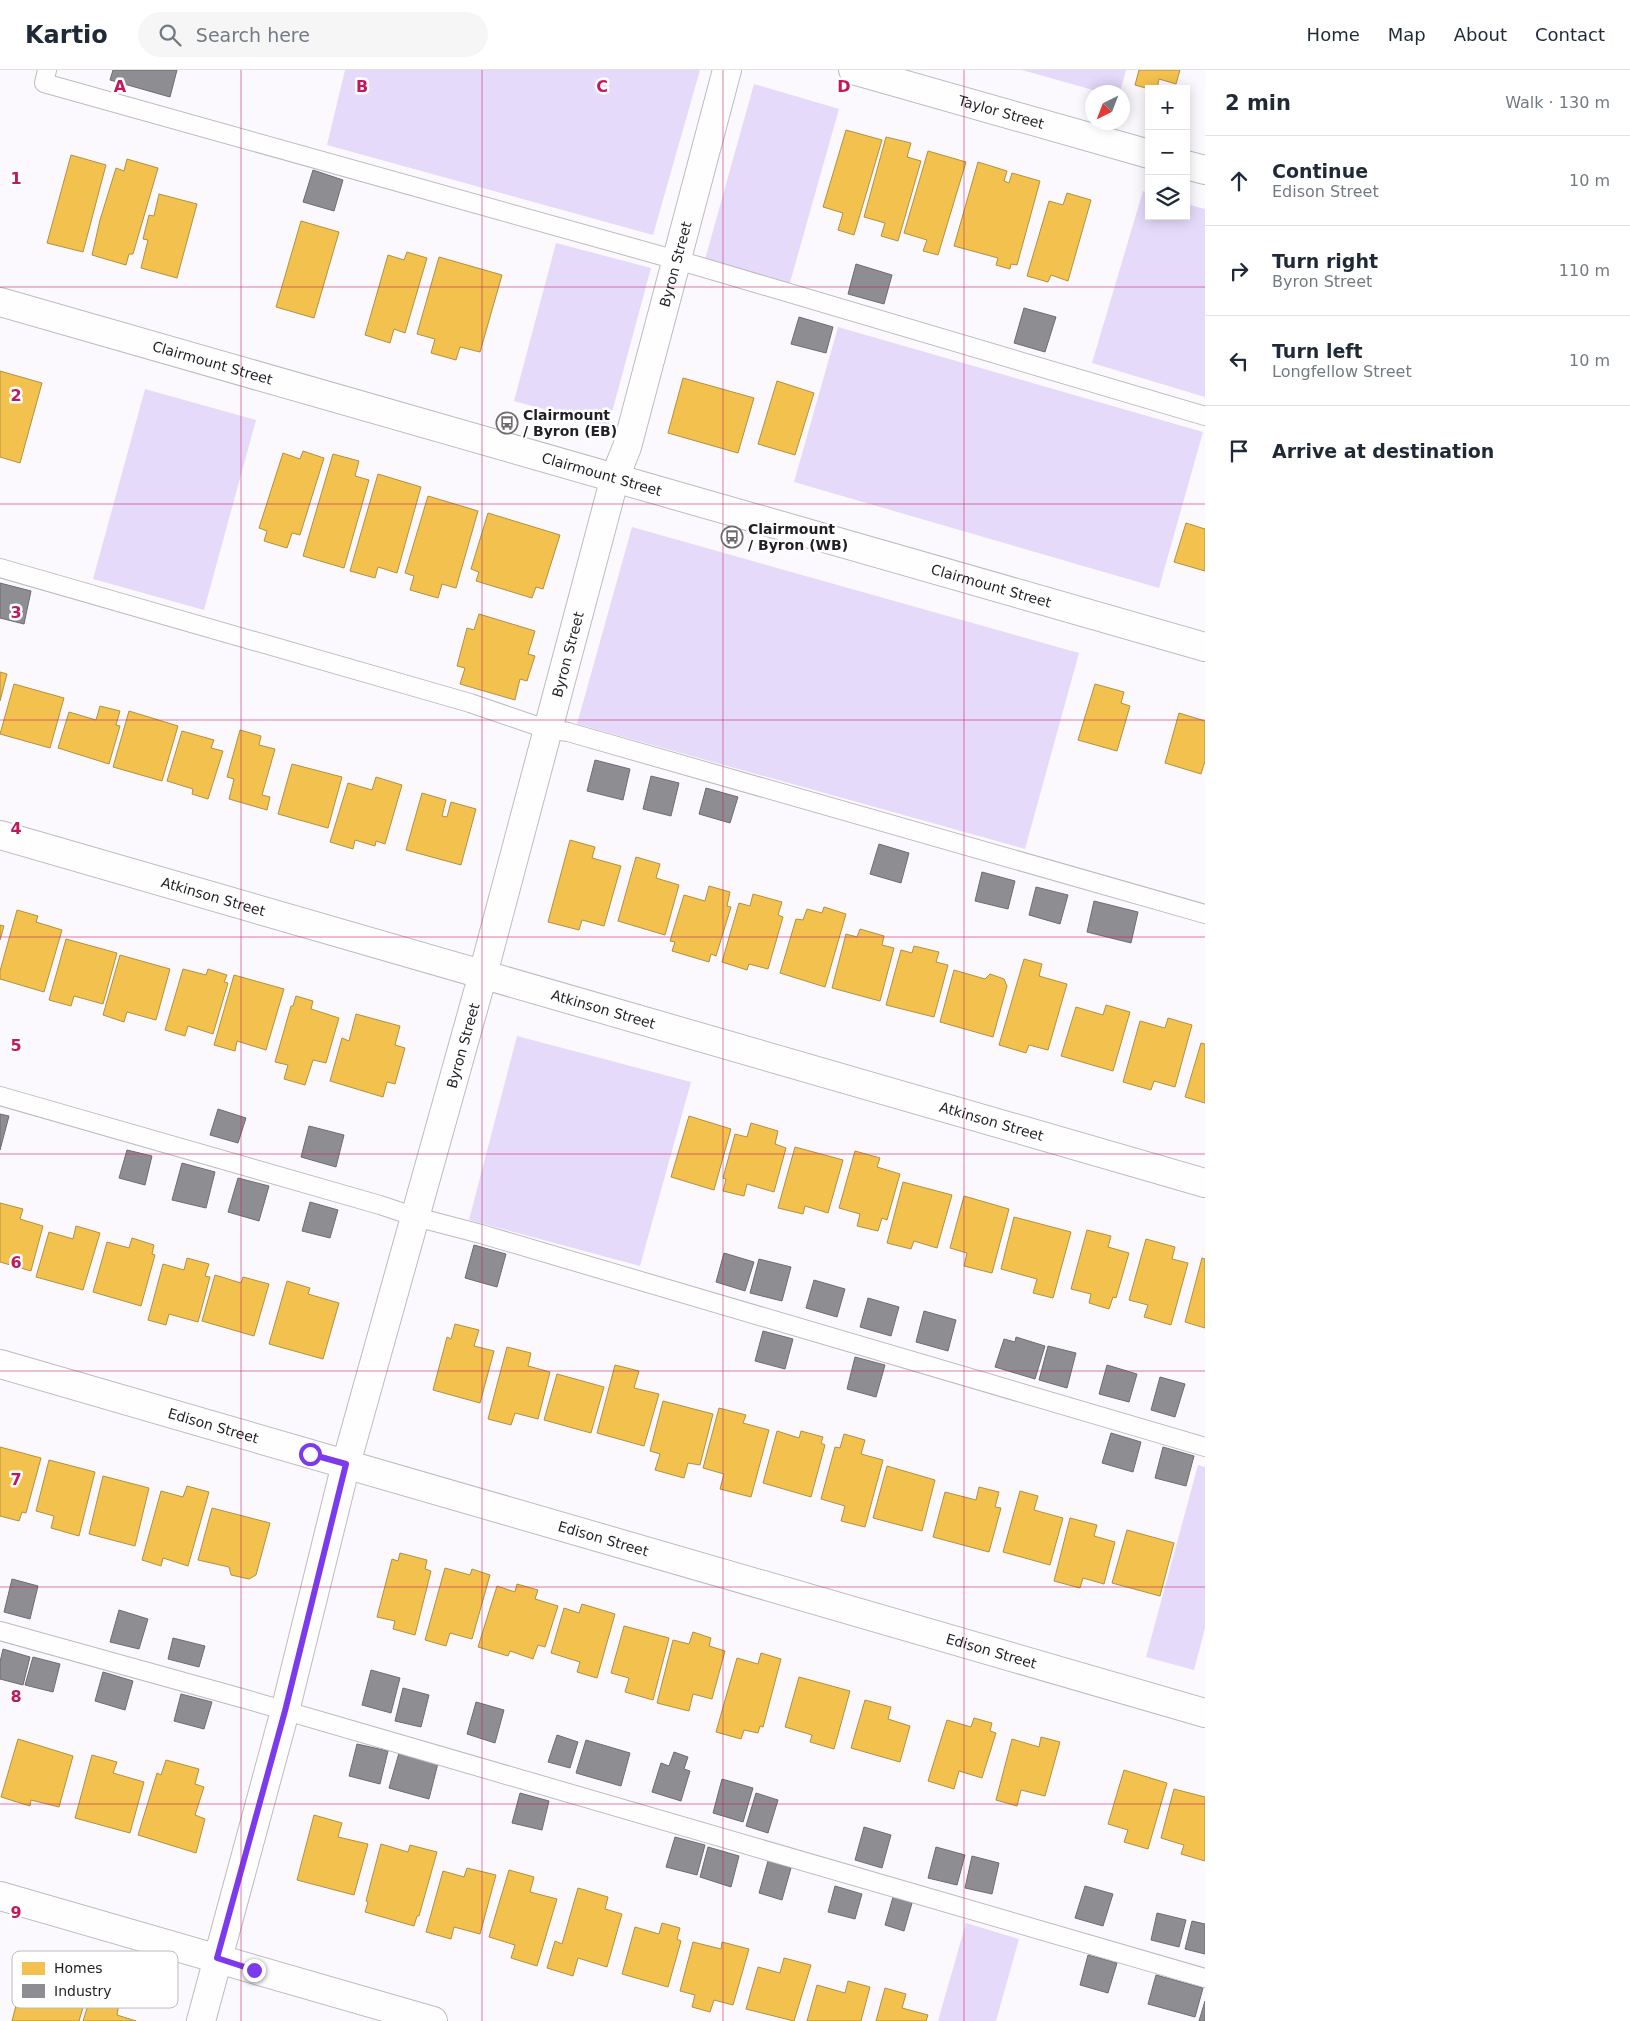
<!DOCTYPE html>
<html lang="en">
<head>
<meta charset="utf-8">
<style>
	body { margin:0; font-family:"DejaVu Sans",sans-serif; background:#f6f6f7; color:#1f2937 }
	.controls { position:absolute; right:15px; top:15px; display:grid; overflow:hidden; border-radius:0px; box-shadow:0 2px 12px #0003 }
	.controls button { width:45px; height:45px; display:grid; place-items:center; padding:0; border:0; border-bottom:1px solid #e0e1e3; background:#fff; color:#1f2937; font:25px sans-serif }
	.compass { position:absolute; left:1085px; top:15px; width:45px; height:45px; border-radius:50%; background:#fff; box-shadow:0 2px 12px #0003; rotate:222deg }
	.stop { position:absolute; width:15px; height:15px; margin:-11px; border:4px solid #7c3aed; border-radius:50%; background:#fff }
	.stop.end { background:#7c3aed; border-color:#fff; box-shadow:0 1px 5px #0008 }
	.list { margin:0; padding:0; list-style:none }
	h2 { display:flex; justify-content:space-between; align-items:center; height:65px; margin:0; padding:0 20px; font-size:21px }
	h2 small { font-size:16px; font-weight:400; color:#747a83 }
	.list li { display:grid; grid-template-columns:32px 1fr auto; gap:15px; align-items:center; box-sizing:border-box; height:90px; padding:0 20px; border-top:1px solid #e0e1e3 }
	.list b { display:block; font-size:19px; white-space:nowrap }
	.list p { margin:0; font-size:16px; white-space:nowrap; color:#747a83 }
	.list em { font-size:16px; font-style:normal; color:#747a83 }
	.icon { flex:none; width:28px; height:28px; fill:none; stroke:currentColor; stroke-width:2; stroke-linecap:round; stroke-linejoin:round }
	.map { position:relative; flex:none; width:1205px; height:1951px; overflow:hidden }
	header { display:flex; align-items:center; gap:30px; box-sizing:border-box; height:70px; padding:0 25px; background:#fff; border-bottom:1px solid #e0e1e3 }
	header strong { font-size:24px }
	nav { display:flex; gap:28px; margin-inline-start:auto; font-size:18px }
	.search { width:350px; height:45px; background:#f6f6f7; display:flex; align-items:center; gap:12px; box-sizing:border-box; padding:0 18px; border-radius:28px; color:#747a83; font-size:19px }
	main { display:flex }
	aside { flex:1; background:#fff }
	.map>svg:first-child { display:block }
	.green { fill:#e6dafa }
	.homes { fill:#f2c14e; stroke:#b39041 }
	.industry { fill:#8d8d92; stroke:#6d6c71 }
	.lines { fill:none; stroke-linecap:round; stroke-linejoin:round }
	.lane-casing { stroke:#bdbbbf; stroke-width:20 }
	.street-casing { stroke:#bdbbbf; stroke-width:30 }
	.lane { stroke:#fefeff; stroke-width:18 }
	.street { stroke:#fefeff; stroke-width:28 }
	.route { stroke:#7c3aed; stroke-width:6 }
	.grid { fill:none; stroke:#c2185b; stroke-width:1; stroke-opacity:0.55 }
	.labels { text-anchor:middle; stroke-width:5; stroke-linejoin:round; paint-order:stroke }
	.street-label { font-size:14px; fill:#211f24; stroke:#fff }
	.poi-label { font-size:14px; font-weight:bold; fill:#211f24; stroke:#fff; text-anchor:start }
	.key { fill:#fff; stroke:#bcbcbd; stroke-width:1 }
	.key-label { font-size:14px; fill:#211f24 }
	.grid-label { font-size:16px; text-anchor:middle; font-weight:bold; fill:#c2185b; stroke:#fff; stroke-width:5; stroke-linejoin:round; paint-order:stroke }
</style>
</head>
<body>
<header>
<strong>Kartio</strong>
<div class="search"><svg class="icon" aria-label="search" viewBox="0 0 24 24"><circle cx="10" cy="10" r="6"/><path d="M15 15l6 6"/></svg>Search here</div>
<nav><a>Home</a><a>Map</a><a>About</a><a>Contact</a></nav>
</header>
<main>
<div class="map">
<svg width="1205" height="1951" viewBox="0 0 1205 1951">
	<rect width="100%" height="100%" fill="#fbf9fd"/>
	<path class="green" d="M345,0h355l-47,165 -326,-90z
		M1022,0h104l-6,22h-20z
		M754,14l85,25 -50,177 -85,-23z
		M1143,121l6,2v23h37v-12l19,5v188l-113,-34z
		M556,173l95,25 -43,159 -94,-26z
		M838,257l365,105 -44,156 -365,-106z
		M145,319l111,31 -52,190 -111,-31z
		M632,457l447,126 -54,196 -448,-125z
		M517,966l174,46 -51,184 -171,-46z
		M1198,1395l7,2v161l-11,42 -48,-13z
		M966,1853l53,16 -23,82h-58z"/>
	<path class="homes" d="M1139,0h41l-4,14 -17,-5 -2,10h-8l-14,-4z
		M846,60l36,10 -28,95 -16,-5 5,-17 -20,-6z
		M886,67l25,6 -4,14 14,4 -23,80 -17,-5 4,-13 -21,-6z
		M928,81l38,11 -28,93 -15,-4 4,-11 -23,-7z
		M71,85l35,10 -23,87 -36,-9z
		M127,89l31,9 -25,86h-4l-3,11 -34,-10 8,-35 16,-52 8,3z
		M978,92l29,9 -3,10 5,2 3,-10 28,8 -23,84 -6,-1 -1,5 -14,-4 2,-7 -44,-12z
		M1067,123l24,7 -23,81 -17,-6 -3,7 -21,-6 22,-75 14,4z
		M159,124l38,10 -20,74 -36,-10 7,-28 -5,-1 6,-24 5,1z
		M301,151l38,11 -25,86 -38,-11z
		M407,182l20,6 -22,75 -11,-4 -4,14 -25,-8 23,-80 16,5z
		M439,187l63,18 -22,77 -20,-5 -4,13 -25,-7 4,-14 -18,-5z
		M0,301l42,12 -22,80 -20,-6z
		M683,308l71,20 -16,55 -70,-20z
		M777,311l37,12 -19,62 -37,-11z
		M303,381l21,7 -24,77 -8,-2 -5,15 -23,-7 3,-10 -8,-3 24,-75 17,6z
		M333,384l26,7 -4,15 14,4 -25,88 -41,-12z
		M378,404l43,13 -24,86 -19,-6 -3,11 -25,-7z
		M428,426l50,15 -22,77 -14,-4 -4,14 -28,-8 4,-14 -9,-3z
		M488,443l72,22 -17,54 -7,-2 -4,11 -56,-17 3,-9 -8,-3z
		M1186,453l19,6v42l-31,-9z
		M479,544l56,17 -7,23 7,2 -8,25 -7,-2 -5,21 -55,-16 5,-16 -8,-2 10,-38 7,2z
		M0,602l7,2 -7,27z
		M14,614l50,14 -14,50 -50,-14z
		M1095,614l29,8 -3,11 9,3 -13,45 -39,-11z
		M100,636l20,5 -4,14 4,1 -11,38 -51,-16 11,-36 27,8z
		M129,641l49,15 -16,55 -49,-14z
		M1179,643l26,8v40l-4,13 -36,-11z
		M240,660l21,6 -2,9 16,4 -13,46 8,2 -3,13 -38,-11 5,-20 -7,-2z
		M182,661l32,9 -3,8 12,3 -15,48 -16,-5 1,-5 -26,-8z
		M292,694l50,13 -14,51 -50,-14z
		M376,707l26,8 -17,59 -9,-3 -1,5 -20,-6 -2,9 -23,-7 18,-59 24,7z
		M422,723l24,7 -4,16 5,1 4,-15 25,7 -15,56 -55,-15z
		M570,770l25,7 -3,11 29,8 -17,60 -22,-6 -3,10 -31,-8z
		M636,787l24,7 -4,14 23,7 -14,50 -47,-14z
		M709,816l21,6 -3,14 4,1 -15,49 -5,-2 -2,8 -37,-11 3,-9 -5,-1 14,-46 21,6z
		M753,824l29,8 -4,13 5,2 -15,52 -19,-5 -2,6 -25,-8 17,-59 11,3z
		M824,837l22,7 -21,73 -45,-14 16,-54 7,1 4,-11 15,4z
		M17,840l21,6 -2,6 26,8 -18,62 -44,-13v-8z
		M0,855l4,1 -4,14z
		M860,859l24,7 -2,9 12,3 -14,53 -48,-13 14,-54 11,3z
		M66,869l51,14 -14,51 -29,-8 -3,10 -22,-6z
		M914,876l25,6 -3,10 12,3 -14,52 -48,-12 15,-55 11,3z
		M120,885l50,14 -14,51 -29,-8 -3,10 -21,-7z
		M1024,889l18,5 -3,12 28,8 -19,66 -19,-5 -3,8 -27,-8z
		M183,899l23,6 2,-6 19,6 -3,7 4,1 -15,51 -25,-8 -3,10 -20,-6z
		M954,900l31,9 5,-5 14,5 3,7 -14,51 -53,-15z
		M234,905l50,14 -18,61 -29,-9 -2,10 -21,-6z
		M296,926l17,5 -2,8 28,9 -13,45 -13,-3 -8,25 -21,-6 4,-14 -13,-3 16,-56h2z
		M1106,935l24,7 -17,59 -52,-15 15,-49 27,8z
		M356,944l44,12 -5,19 10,3 -10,36 -8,-2 -4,15 -53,-16 12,-43 7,3z
		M1168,948l24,7 -17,62 -21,-6 -3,9 -28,-8 17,-61 25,7z
		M1201,973l4,1v59l-20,-6z
		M689,1046l42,13 -17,61 -43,-13z
		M751,1053l27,8 -3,13 11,4 -12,44 -27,-8 -3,12 -21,-5 3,-12 -3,-1 12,-44 12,3z
		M795,1077l48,13 -15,53 -23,-7 -2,8 -25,-6z
		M855,1081l25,7 -3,9 23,7 -13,46 -5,-2 -4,13 -21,-5 3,-12 -21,-6z
		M903,1112l49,13 -15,53 -23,-7 -3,8 -24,-6z
		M964,1126l45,13 -17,64 -28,-7 3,-13 -17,-5z
		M0,1133l23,6 -3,10 23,7 -12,45 -31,-9z
		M1014,1147l57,15 -18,66 -20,-5 4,-14 -36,-10z
		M76,1156l24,7 -17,57 -47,-13 13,-45 24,7z
		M1087,1160l24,6 -3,11 21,6 -13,45 -3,-1 -4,12 -20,-6 2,-9 -20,-5z
		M132,1168l22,7 -2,9 3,1 -14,51 -48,-14 14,-50 22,6z
		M1146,1169l29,8 -3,12 16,4 -17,62 -27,-8 4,-12 -19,-5z
		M187,1188l22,6 -4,12 5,1 -12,45 -29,-8 -3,11 -18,-5 15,-56 21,6z
		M1202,1188l3,1v69l-20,-6z
		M215,1205l26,8 2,-6 26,7 -15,52 -52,-15z
		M287,1211l23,7 -2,6 31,9 -16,56 -54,-15z
		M455,1254l24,6 -5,16 20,5 -14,52 -47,-13 14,-53 4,2z
		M507,1277l24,6 -3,13 22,6 -12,47 -23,-6 -4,12 -23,-6z
		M615,1295l24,6 -5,17 25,6 -15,52 -47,-13z
		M557,1304l47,13 -13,46 -47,-13z
		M663,1331l50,13 -13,51 -12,-2 -4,15 -29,-8 5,-16 -10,-3z
		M719,1338l27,7 -3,8 26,7 -18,67 -31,-8 4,-15 -21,-6z
		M777,1361l22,7 2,-7 22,6 -2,6 4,2 -14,52 -48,-14z
		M844,1364l21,6 -4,14 22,6 -18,67 -24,-6 4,-15 -24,-7 14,-52 5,1z
		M0,1377l41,11 -15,55 -4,-1 -3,9 -19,-5z
		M49,1390l46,12 -16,64 -28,-8 3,-12 -18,-5z
		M887,1396l48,14 -13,51 -49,-13z
		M103,1406l46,12 -14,58 -46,-12z
		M187,1416l22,6 -21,74 -25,-8 -2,8 -19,-6 19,-69 22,6z
		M979,1417l20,5 -4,15 6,1 -12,44 -56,-15 12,-45 31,8z
		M1020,1421l18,5 -4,14 29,8 -13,47 -47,-13z
		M212,1438l58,15 -14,52 -7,4 -18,-4 -2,-8 -31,-7z
		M1070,1448l27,7 -3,11 21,6 -11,42 -21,-6 -3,10 -26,-7z
		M1127,1460l47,13 -14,53 -48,-13z
		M400,1483l27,7 -2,9 6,2 -16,64 -22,-6 2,-8 -18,-4 15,-58 6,2z
		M445,1498l25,7 2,-6 18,6 -18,64 -22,-6 -4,13 -21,-6z
		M517,1514l21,6 -3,9 23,7 -13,41 -7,-2 -5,14 -23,-8 -2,5 -30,-9 19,-61 18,6z
		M582,1534l33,10 -18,64 -20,-6 3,-10 -29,-9 13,-45 15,5z
		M624,1556l45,12 -16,62 -28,-8 4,-14 -18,-5z
		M693,1562l18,6 -2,8 16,5 -13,48 -19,-5 -4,17 -32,-8 16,-63 16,4z
		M761,1583l20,6 -18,68 -3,-1 -2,7 -14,-3 -3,9 -25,-7 21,-74 21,6z
		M799,1607l51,14 -16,58 -24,-7 2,-7 -27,-8z
		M865,1630l26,7 -3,12 22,7 -10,36 -49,-14z
		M974,1648l18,5 -2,8 6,2 -14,45 -23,-7 -5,18 -26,-8 19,-61 24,7z
		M1041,1667l19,5 -15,54 -24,-6 -4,16 -21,-6 16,-61 27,8z
		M18,1669l55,17 -14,51 -28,-7 -1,6 -29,-9z
		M92,1685l25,7 -4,11 31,9 -14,51 -55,-15z
		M166,1690l33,9 -4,15 9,3 -9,28 10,4 -9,34 -58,-18 19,-62 4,2z
		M1124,1700l43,13 -19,66 -24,-7 4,-12 -20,-6z
		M1174,1719l31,8v64l-24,-7 3,-9 -23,-7z
		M314,1745l28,8 -4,14 30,7 -14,51 -57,-15z
		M381,1774l27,8 2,-7 27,7 -18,64h-2l-3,10 -49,-14 3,-10 -2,-1z
		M467,1798l29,7 -16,59 -26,-7 -3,12 -25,-7 17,-61 21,6z
		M509,1800l25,7 -4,15 27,7 -20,67 -26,-8 4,-13 -26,-8z
		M578,1818l30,9 -3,12 17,5 -15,53 -29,-9 -5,18 -26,-8 8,-27 7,3z
		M662,1853l18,5 -3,11 4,2 -13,46 -46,-13 13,-47 24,7z
		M693,1872l28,7 1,-7 27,7 -16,56 -19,-5 -4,12 -18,-5 3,-12 -15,-4z
		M784,1888l27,7 -17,56 -48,-12 12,-42 22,6z
		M848,1911l22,6 -9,34h-54l10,-36 28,8z
		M21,1916l63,18 -5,17h-67z
		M885,1918l21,6 -4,14 26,7 -2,6h-50z
		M96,1928l23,6 -2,11 19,6h-53l5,-16 5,1z"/>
	<path class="industry" d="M113,0h64l-7,27 -60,-17z
		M313,100l30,10 -9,31 -31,-9z
		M856,194l36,11 -8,29 -36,-10z
		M1024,238l32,9 -11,35 -31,-9z
		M799,247l34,10 -7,26 -35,-9z
		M0,513l31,8 -7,33 -24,-6z
		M595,690l35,9 -7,31 -36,-9z
		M651,706l28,7 -8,33 -28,-7z
		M706,718l32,9 -8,26 -31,-9z
		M879,774l30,9 -8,30 -31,-9z
		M982,802l33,9 -7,28 -33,-8z
		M1036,817l32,8 -8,29 -31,-9z
		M1094,831l44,11 -7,31 -44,-11z
		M218,1039l28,9 -8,25 -28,-8z
		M0,1044l9,2 -9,34z
		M309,1056l35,9 -8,32 -35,-10z
		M127,1080l25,6 -7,29 -26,-7z
		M182,1093l33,9 -9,36 -34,-8z
		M238,1108l31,8 -10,35 -31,-9z
		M310,1132l28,8 -8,28 -28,-7z
		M474,1175l32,9 -9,33 -32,-9z
		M724,1183l30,9 -9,29 -29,-9z
		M759,1189l32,8 -9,34 -32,-8z
		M814,1210l31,9 -8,28 -31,-9z
		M868,1228l31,9 -8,29 -31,-9z
		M924,1241l32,9 -8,31 -32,-9z
		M763,1261l30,8 -8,30 -30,-8z
		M1016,1267l29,9 -10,33 -40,-12 9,-28 11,3z
		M1048,1276l28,7 -9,35 -28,-8z
		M855,1287l30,8 -9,32 -29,-8z
		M1107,1295l30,9 -8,28 -30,-8z
		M1160,1307l25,7 -10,33 -24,-7z
		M1111,1363l30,9 -8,30 -31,-9z
		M1163,1377l31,9 -8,30 -31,-8z
		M12,1509l26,7 -8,33 -26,-7z
		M119,1540l29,9 -9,30 -29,-7z
		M173,1568l32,8 -6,21 -31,-8z
		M3,1579l27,8 -7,28 -23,-6v-17z
		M33,1587l27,7 -7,28 -28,-7z
		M371,1600l29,8 -9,35 -29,-8z
		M103,1602l30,9 -8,29 -30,-9z
		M403,1618l26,7 -8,32 -26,-6z
		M181,1624l31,8 -8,27 -30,-8z
		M476,1632l28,8 -9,33 -28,-9z
		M557,1665l21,7 -8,26 -22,-6z
		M586,1670l44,13 -9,33 -45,-13z
		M357,1674l31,7 -8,33 -31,-8z
		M674,1682l14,5 -4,12 6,2 -9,30 -29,-9 9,-29 8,3z
		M399,1683l39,10 -9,36 -40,-11z
		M722,1709l31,9 -10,34 -30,-9z
		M520,1723l29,8 -7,29 -30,-7z
		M756,1723l22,7 -10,33 -22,-7z
		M864,1757l27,8 -9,33 -27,-8z
		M675,1767l30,8 -8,30 -31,-8z
		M708,1777l31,9 -8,31 -31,-10z
		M936,1777l29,8 -8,30 -29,-7z
		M972,1786l27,7 -7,31 -27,-6z
		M768,1791l23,7 -9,32 -23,-7z
		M835,1816l27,8 -7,25 -27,-7z
		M1085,1816l28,8 -10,32 -28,-8z
		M893,1827l19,6 -8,28 -19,-6z
		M1157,1843l29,7 -7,27 -28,-7z
		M1192,1851l13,3v30l-20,-5z
		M1088,1885l29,8 -9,30 -28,-8z
		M1156,1905l47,13 -8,29 -47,-13z
		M1205,1931v20h-6z"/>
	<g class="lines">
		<g class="lane-casing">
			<path id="lane" d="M47,0l-3,13 654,183 507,150
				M0,498l470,135 76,26 22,3 637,182
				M0,1026l380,109 36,12 65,17 724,213
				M0,1561l245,68 960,279"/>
		</g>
		<g class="street-casing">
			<g id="street">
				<path id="s1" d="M853,0l296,84"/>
				<path d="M1186,95l19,5"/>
				<path id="s2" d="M0,232l1205,345"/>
				<path id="s3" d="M0,765l1205,348"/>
				<path id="s4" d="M0,1294l1205,349"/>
				<path d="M0,1826l433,125"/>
				<path id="s5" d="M201,1951l84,-310 61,-247 137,-490 132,-497 12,-30 100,-377"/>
			</g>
		</g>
		<use href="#lane" class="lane"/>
		<use href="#street" class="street"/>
	</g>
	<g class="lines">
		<path class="route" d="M254,1900l-37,-12 68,-247 61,-247 -36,-10"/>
	</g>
	<path class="grid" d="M241,0v1951M482,0v1951M723,0v1951M964,0v1951M0,217h1205M0,434h1205M0,650h1205M0,867h1205M0,1084h1205M0,1301h1205M0,1517h1205M0,1734h1205"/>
	<defs>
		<g id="bus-ring" transform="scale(1.125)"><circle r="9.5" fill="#fff" stroke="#6d6b70" stroke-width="1.5"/><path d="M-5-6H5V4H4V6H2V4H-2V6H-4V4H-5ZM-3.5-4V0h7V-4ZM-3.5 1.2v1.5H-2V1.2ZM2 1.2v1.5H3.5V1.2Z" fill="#6d6b70"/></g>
	</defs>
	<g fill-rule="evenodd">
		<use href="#bus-ring" x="507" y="353"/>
		<use href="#bus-ring" x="732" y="467"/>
	</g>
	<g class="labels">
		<g class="street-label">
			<text dy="5" stroke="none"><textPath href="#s1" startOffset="154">Taylor Street</textPath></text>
			<text dy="5" stroke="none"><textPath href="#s5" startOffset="1820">Byron Street</textPath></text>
			<text dy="5" stroke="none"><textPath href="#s2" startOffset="221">Clairmount Street</textPath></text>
			<text dy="5" stroke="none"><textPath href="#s2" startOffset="626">Clairmount Street</textPath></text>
			<text dy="5" stroke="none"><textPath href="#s2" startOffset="1031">Clairmount Street</textPath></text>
			<text dy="5" stroke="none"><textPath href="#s5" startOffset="1415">Byron Street</textPath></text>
			<text dy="5" stroke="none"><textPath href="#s3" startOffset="222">Atkinson Street</textPath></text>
			<text dy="5" stroke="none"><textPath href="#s3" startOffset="628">Atkinson Street</textPath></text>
			<text dy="5" stroke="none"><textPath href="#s5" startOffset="1010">Byron Street</textPath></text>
			<text dy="5" stroke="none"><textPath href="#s3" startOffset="1032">Atkinson Street</textPath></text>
			<text dy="5" stroke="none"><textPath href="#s4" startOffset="222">Edison Street</textPath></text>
			<text dy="5" stroke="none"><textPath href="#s4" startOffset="628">Edison Street</textPath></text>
			<text dy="5" stroke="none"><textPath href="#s4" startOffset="1032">Edison Street</textPath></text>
		</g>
		<g class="poi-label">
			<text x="523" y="350">Clairmount<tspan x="523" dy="16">/ Byron (EB)</tspan></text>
			<text x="748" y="464">Clairmount<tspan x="748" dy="16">/ Byron (WB)</tspan></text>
		</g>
	</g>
	<rect x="12" y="1881" width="166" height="57" rx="8" class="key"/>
	<rect x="22" y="1892" width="23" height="13" fill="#f2c14e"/>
	<rect x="22" y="1914" width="23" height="14" fill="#8d8d92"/>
	<g class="key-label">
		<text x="54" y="1903">Homes</text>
		<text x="54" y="1926">Industry</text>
	</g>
	<g class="grid-label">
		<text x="120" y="22">A</text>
		<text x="362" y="22">B</text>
		<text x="602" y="22">C</text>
		<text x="844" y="22">D</text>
		<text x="16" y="114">1</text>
		<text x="16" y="331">2</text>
		<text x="16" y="548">3</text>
		<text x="16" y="764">4</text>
		<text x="16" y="981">5</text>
		<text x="16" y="1198">6</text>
		<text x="16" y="1415">7</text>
		<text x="16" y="1632">8</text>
		<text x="16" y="1848">9</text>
	</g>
</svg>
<div class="controls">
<button>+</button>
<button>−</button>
<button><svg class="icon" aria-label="layers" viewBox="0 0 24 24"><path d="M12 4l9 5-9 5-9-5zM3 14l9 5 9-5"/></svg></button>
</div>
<svg class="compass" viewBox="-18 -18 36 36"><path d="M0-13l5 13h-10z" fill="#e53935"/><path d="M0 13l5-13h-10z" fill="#747a83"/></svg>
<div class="stop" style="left:310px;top:1384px"></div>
<div class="stop end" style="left:254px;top:1900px"></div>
</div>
<aside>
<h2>2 min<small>Walk · 130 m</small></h2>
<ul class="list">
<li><svg class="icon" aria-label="ahead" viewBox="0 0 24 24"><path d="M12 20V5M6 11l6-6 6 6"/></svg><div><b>Continue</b><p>Edison Street</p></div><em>10 m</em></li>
<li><svg class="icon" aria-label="right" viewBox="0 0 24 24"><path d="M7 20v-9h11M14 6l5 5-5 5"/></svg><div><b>Turn right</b><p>Byron Street</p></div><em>110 m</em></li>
<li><svg class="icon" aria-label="left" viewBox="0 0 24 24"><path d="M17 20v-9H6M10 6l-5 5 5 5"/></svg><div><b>Turn left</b><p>Longfellow Street</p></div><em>10 m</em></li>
<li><svg class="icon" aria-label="arrive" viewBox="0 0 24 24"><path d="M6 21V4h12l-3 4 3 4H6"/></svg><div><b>Arrive at destination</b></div></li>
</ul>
</aside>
</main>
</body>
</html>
